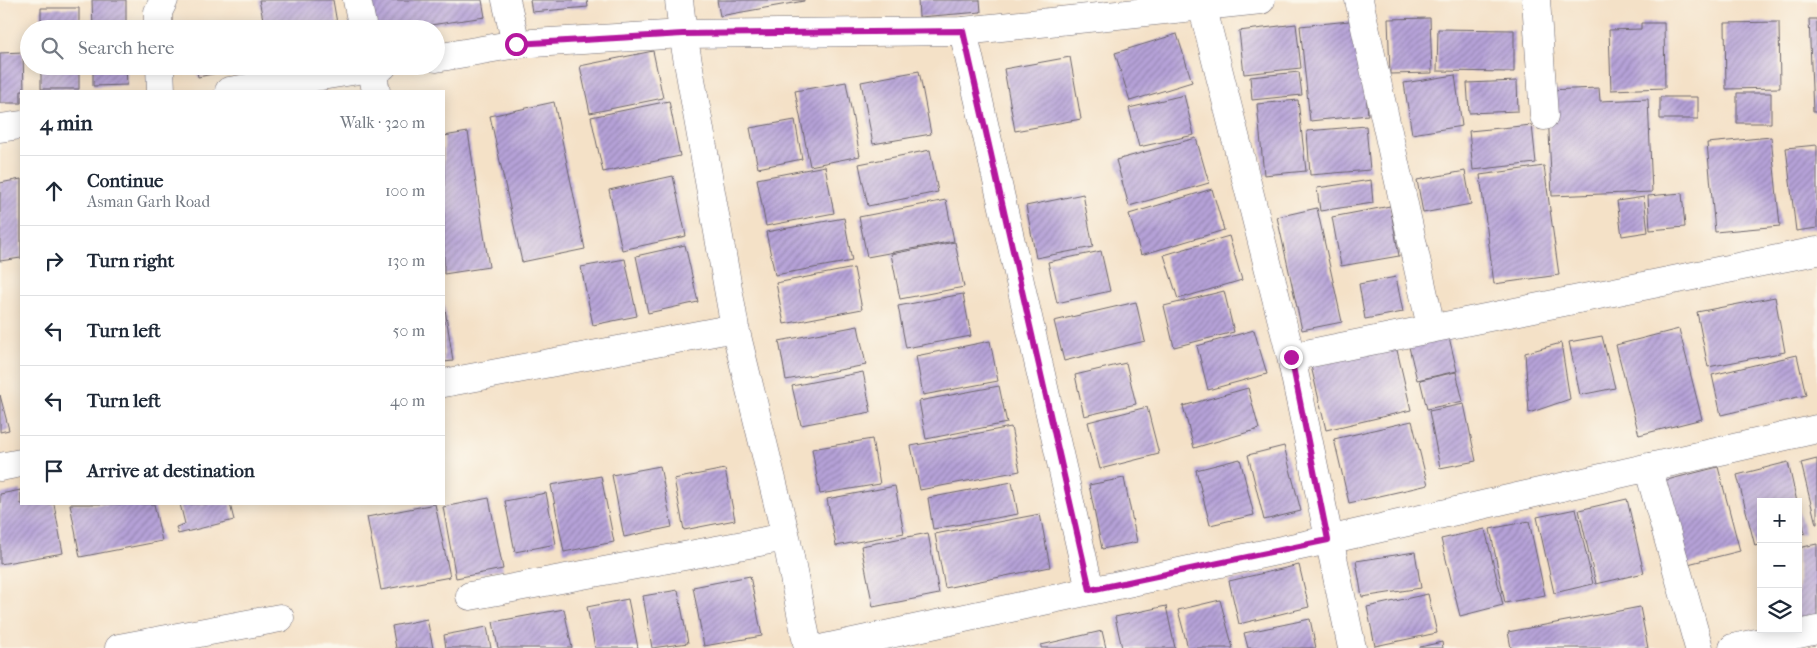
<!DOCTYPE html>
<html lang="en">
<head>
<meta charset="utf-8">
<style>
	body { margin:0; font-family:"IM FELL French Canon",serif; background:#f2f2f3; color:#1f2937 }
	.controls { position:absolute; right:15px; bottom:15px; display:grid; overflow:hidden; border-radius:0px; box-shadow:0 2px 12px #0003 }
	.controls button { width:45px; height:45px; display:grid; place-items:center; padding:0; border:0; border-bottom:1px solid #e0e1e3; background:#fff; color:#1f2937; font:25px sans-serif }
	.stop { position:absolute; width:15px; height:15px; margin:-11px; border:4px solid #b5179e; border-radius:50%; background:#fff }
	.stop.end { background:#b5179e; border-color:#fff; box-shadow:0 1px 5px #0008 }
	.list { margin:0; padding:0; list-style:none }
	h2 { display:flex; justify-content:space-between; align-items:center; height:65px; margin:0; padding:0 20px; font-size:21px }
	h2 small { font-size:16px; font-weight:400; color:#747a83 }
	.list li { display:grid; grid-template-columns:32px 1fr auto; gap:15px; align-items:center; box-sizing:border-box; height:70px; padding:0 20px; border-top:1px solid #e0e1e3 }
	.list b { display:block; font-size:19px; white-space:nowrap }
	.list p { margin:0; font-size:16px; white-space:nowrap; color:#747a83 }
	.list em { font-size:16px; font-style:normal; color:#747a83 }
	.icon { flex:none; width:28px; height:28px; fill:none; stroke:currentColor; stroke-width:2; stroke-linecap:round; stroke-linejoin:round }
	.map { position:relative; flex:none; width:1817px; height:648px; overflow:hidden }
	.search { position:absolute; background:#fff; box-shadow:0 2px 12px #0003; left:20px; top:20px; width:425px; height:55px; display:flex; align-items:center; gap:12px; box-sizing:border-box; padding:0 18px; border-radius:28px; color:#747a83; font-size:19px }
	.panel { position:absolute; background:#fff; box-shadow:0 2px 12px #0003; left:20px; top:90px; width:425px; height:415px; border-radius:0px }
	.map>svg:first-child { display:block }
	.building { fill:url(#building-hatch) }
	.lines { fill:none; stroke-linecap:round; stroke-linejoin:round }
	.street-casing { stroke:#6c656c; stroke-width:29 }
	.secondary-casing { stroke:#6c656c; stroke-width:29 }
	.street { stroke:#fff; stroke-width:28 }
	.secondary { stroke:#fff; stroke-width:28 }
	.route { stroke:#b5179e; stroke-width:6 }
</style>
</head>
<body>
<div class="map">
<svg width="1817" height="648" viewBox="0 0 1817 648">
	<defs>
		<pattern id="building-hatch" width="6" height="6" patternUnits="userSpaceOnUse" patternTransform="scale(1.25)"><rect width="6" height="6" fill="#b6a2d8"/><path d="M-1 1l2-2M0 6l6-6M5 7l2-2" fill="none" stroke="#9484b0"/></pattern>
	</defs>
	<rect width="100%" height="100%" fill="#fbf7ec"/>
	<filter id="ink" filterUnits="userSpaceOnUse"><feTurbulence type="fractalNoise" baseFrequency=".02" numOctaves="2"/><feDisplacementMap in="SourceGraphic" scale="10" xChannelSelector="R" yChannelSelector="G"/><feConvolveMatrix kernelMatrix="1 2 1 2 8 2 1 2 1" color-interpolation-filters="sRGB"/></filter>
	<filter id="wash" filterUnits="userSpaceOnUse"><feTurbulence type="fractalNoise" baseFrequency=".0096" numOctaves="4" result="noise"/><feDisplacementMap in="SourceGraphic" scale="20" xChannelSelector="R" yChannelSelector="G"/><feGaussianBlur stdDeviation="1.12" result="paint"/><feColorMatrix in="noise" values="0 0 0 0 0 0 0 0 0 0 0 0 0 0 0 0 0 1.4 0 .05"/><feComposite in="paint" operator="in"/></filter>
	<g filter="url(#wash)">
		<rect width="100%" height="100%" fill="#f4e1c7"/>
		<g id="blocks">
			<path class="building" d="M92,0h34v29h-33z
				M259,0h74l5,29h-73z
				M365,0h117l3,17 -82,12h-34z
				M530,0h57l1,7 -56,5z
				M717,0h87v1l-84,15z
				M918,0h62l1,12 -62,5z
				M41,8h38v21h-38z
				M1430,18l2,55 -42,1 -2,-55z
				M1809,19h8v93h-4z
				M1359,20l9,95 -58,6 -10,-95z
				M237,22l1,7h-30v-1z
				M1779,22l1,66 -54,1 -1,-66z
				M1641,23h23l1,65 -54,2 -2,-60 32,-1z
				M1296,24l5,44 -57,6 -5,-43z
				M1438,29l76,1v42l-77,-1z
				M1177,34l15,48 -62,19 -15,-48z
				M653,51l10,47 -73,15 -10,-47z
				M23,52l1,39h-3v12h-21v-50z
				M1070,57l11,62 -66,12 -11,-62z
				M41,66h38v23h-38z
				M93,66h33l1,19 -34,1z
				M196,66h50v1l-48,10z
				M919,71l12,63 -58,10 -12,-62z
				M1299,72l3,23 -50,5 -2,-23z
				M1455,75l7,51 -50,8 -8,-51z
				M1517,81l1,30 -49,2 -2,-30z
				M846,82l14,74 -50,10 -15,-75z
				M1599,88l1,13 48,-2 4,93 -100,4 -5,-106z
				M1737,93h34v30h-34z
				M1184,95l10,40 -55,12 -10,-39z
				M1660,97h38v22h-38z
				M1298,100l8,71 -42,4 -7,-71z
				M669,101l11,55 -77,16 -12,-55z
				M554,102l31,147 -63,13 -32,-146z
				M795,120l7,39 -44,9 -8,-40z
				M1532,125l4,38 -63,7 -4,-39z
				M1366,126l4,44 -60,5 -3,-44z
				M468,132l21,135 -45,7v-138z
				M1771,137l9,89 -65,6 -8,-89z
				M1196,138l13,45 -80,23 -13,-46z
				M1817,145v83l-21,3 -10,-83z
				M930,150l8,42 -70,14 -9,-42z
				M825,166l9,47 -68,13 -9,-47z
				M1544,166l15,109 -65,9 -14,-109z
				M1465,171l6,33 -48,9 -6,-33z
				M673,176l13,60 -64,14 -13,-60z
				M21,179v79l-21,3v-78z
				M1371,180l2,23 -53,8 -3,-23z
				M1212,189l12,41 -83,25 -12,-41z
				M1682,193l3,34 -35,3 -2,-34z
				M1083,194l10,53 -57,11 -10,-52z
				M1644,197l4,35 -26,4 -5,-35z
				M946,200l8,41 -87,16 -8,-40z
				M1390,206l9,50 -58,10 -9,-49z
				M1317,208l25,114 -40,8 -25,-113z
				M844,218l8,43 -77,14 -9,-43z
				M1229,236l13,44 -64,19 -14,-44z
				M955,242l9,45 -64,12 -9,-45z
				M685,245l13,57 -50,11 -12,-57z
				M1101,251l9,40 -53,12 -9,-41z
				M625,259l12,57 -44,9 -12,-58z
				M854,268l8,41 -78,15 -8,-41z
				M1396,277l7,35 -38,7 -6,-35z
				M1224,291l10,41 -60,15 -10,-41z
				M963,294l8,42 -65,12 -8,-42z
				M1775,297l10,55 -77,15 -11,-55z
				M444,302l9,59 -9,1z
				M1136,302l9,39 -81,20 -10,-40z
				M858,326l8,39 -80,15 -7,-39z
				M1679,329l23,90 -63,16 -23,-90z
				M1254,330l13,44 -59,16 -11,-44z
				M1602,336l13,52 -35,7 -11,-53z
				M1449,337l8,34 -40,9 -8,-33z
				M990,341l8,40 -75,14 -7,-39z
				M1561,343l9,56 -41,14 -4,-60z
				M1396,346l15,64 -85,20 -15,-64z
				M1797,355l9,40 -85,20 -9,-40z
				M1126,363l10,41 -52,12 -9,-41z
				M863,372l8,40 -70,13 -9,-39z
				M1456,372l7,29 -36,8 -7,-29z
				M999,386l8,37 -81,16 -7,-38z
				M1248,388l11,41 -65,19 -11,-42z
				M0,395l9,35 -9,2z
				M1464,404l12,57 -36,7 -11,-57z
				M1147,407l12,47 -59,15 -12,-47z
				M1412,421l16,64 -79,18 -15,-64z
				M1011,427l9,44 -100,19 -9,-44z
				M872,439l8,45 -60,10 -8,-45z
				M1284,446l17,65 -37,9 -16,-65z
				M1240,459l14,56 -44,10 -14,-55z
				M1817,459v65h-1l-15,-61z
				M1788,462l9,40h-36v42l-6,2 -18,-71z
				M660,466l12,61 -48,10 -12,-62z
				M1718,467l22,84 -56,14 -21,-84z
				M725,469l10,51 -51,10 -10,-51z
				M601,476l13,66 -50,10 -13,-67z
				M1124,478l13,64 -35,7 -13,-64z
				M1012,482l6,32 -85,15 -5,-31z
				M895,486l9,47 -68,13 -9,-47z
				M21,490v14h33l9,49 -63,11v-70z
				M546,493l10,51 -41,8 -10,-51z
				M489,498l14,71 -47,9 -13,-71z
				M1627,499l17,74 -48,11 -17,-74z
				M70,504h84l8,37 -82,16z
				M180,504h50l4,16 -56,14 -2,-7 9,-3z
				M435,504l15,73 -69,13 -14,-73z
				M1798,508l7,25 -7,2z
				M1576,509l17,75 -39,9 -17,-76z
				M1040,514l10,53 -105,21 -10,-54z
				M1529,521l16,74 -40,8 -15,-74z
				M1485,529l18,76 -43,11 -19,-77z
				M928,533l11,61 -66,13 -12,-61z
				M1817,544v75l-19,4v-75z
				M1415,552l6,36 -59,9 -6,-36z
				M1299,565l10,42 -70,17 -10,-43z
				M750,576l12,60 -58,10 -11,-59z
				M678,590l10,53 -36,5 -9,-52z
				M1428,594l9,39 -62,13 -8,-39z
				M628,599l10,49h-43l-8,-41z
				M1220,600l13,48h-45l-10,-38z
				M1166,606l9,42h-53l-7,-31z
				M1640,607l8,41h-137l-3,-16z
				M564,609l8,39h-74l-5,-26z
				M427,619l6,29h-37l-4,-22z
				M1310,619l6,29h-68l-4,-15z
				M487,627l4,21h-45l-2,-13z
				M1102,631l4,17h-65v-3z
				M1442,642l1,6h-23v-1z"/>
		</g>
	</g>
	<g filter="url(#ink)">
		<use href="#blocks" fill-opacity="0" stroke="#6c656c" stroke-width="1"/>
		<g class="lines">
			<g class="street-casing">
				<path id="street" d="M357,0l6,29
					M506,0l10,44
					M1359,0l72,327
					M1536,0l8,116
					M1202,5l89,352 61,291
					M158,29v-17l6,-12
					M963,31l127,559
					M683,34l52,294 51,209 22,111
					M160,66l1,25
					M371,66l5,25
					M1291,357l526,-106
					M444,383l291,-55
					M0,467l21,-4
					M1648,467l51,181
					M470,596l316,-59
					M119,648l161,-30
					M825,648l503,-108 489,-111
					M1733,648l84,-18"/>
			</g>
			<g class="secondary-casing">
				<path id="secondary" d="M679,0l4,34
					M436,58l80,-14 167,-10 280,-3 298,-31
					M229,91l154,-25
					M0,128l21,-3"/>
			</g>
			<use href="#street" class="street"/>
			<use href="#secondary" class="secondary"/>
		</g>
	</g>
	<g class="lines" filter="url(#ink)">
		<path class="route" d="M516,44l167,-10 280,-3 127,559 238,-50 -37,-183"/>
	</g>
</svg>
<div class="controls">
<button>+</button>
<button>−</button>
<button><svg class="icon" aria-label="layers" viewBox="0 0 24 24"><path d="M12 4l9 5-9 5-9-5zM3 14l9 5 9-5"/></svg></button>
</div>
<div class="stop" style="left:516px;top:44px"></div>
<div class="stop end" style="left:1291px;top:357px"></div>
<div class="search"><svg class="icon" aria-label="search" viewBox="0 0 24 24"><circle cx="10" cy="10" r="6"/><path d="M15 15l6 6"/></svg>Search here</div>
<section class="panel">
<h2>4 min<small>Walk · 320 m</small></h2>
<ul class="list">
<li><svg class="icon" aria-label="ahead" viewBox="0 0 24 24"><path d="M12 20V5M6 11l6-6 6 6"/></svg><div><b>Continue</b><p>Asman Garh Road</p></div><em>100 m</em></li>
<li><svg class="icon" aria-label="right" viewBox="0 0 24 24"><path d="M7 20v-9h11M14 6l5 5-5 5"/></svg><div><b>Turn right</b></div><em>130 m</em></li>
<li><svg class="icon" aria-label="left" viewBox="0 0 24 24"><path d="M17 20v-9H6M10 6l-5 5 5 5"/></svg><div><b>Turn left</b></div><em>50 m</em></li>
<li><svg class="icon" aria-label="left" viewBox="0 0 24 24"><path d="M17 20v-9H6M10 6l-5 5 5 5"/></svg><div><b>Turn left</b></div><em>40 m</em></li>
<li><svg class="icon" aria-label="arrive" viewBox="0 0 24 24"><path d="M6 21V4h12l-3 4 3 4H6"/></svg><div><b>Arrive at destination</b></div></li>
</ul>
</section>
</div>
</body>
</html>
